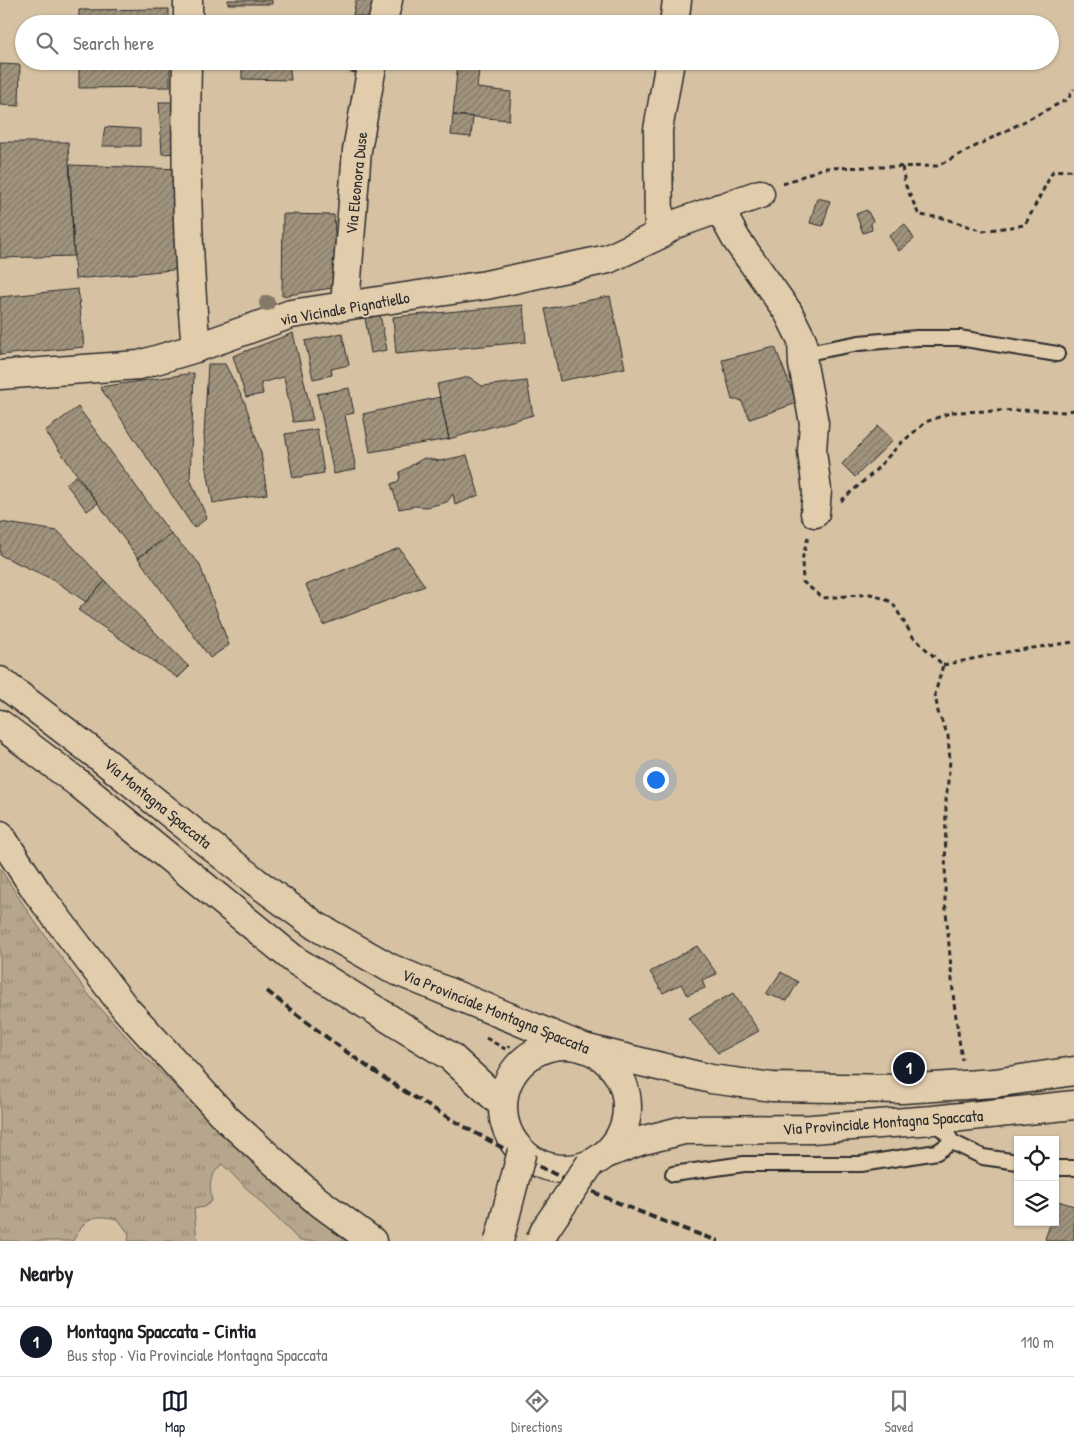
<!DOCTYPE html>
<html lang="en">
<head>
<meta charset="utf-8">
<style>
	body { margin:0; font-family:"Patrick Hand",sans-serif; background:#f6f6f6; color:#202124 }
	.controls { position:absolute; right:15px; bottom:15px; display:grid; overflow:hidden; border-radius:0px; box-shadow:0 1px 4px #0004 }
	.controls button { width:45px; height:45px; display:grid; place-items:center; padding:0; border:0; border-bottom:1px solid #e0e0e0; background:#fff; color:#202124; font:25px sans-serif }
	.you { position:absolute; left:655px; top:779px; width:18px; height:18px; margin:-12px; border:4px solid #fff; border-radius:50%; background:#1a73e8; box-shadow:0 0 0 8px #1a73e833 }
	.badge { display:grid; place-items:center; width:32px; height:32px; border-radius:50%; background:#111827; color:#fff; font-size:16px; font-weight:700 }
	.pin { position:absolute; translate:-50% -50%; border:2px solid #fff; box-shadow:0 1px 5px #0006 }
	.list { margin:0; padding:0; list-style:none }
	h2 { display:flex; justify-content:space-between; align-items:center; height:65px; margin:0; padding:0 20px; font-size:21px }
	h2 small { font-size:16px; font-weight:400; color:#757577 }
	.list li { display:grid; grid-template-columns:32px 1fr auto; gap:15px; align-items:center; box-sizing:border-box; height:70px; padding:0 20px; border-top:1px solid #e0e0e0 }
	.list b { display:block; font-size:19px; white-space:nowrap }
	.list p { margin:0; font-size:16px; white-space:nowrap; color:#757577 }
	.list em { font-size:16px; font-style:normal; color:#757577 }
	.icon { flex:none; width:28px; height:28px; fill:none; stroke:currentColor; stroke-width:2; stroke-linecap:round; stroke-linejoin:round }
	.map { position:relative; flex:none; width:1074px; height:1241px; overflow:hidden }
	.search { position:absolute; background:#fff; box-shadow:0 1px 4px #0004; left:15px; right:15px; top:15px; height:55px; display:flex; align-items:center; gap:12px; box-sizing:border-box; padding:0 18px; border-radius:28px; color:#757577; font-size:19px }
	.sheet { height:135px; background:#fff }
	nav { display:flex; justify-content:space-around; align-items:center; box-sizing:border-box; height:70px; border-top:1px solid #e0e0e0; background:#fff; font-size:14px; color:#757577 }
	nav a { display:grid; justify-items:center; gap:2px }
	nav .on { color:#111827 }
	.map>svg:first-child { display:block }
	.grass { fill:url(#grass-tufts); stroke:#70685c }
	.building { fill:url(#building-hatch); stroke:#2b2b2b }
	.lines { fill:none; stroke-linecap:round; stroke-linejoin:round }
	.service-casing { stroke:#2b2b2b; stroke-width:18 }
	.minor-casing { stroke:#2b2b2b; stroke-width:31 }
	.tertiary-casing { stroke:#2b2b2b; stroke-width:31 }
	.secondary-casing { stroke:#2b2b2b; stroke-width:31 }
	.trunk-casing { stroke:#2b2b2b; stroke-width:31 }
	.path { stroke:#2b2b2b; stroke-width:3; stroke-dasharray:5 4; stroke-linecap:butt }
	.service { stroke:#e1ccab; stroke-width:14 }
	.minor { stroke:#e1ccab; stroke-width:28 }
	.tertiary { stroke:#e1ccab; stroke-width:28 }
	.secondary { stroke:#e1ccab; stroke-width:28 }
	.trunk { stroke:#e1ccab; stroke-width:28 }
	.rail { stroke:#2b2b2b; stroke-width:4; stroke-dasharray:8 4; stroke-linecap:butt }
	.secondary-bridge-casing { stroke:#2b2b2b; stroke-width:31; stroke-linecap:butt }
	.secondary-bridge { stroke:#e1ccab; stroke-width:28 }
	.tree { fill:#847969 }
	.labels { text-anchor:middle; stroke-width:4; stroke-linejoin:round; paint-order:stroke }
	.street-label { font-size:16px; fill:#2b2b2b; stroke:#e1ccab }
</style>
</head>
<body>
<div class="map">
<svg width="1074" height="1241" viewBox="0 0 1074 1241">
	<defs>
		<pattern id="grass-tufts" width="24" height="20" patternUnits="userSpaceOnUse" patternTransform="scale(1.25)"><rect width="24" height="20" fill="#b6a68d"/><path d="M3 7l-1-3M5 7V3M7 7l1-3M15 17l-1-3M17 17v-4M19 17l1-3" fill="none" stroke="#948773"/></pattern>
		<pattern id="building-hatch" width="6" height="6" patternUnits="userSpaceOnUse" patternTransform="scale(1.25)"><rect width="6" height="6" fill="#a1947e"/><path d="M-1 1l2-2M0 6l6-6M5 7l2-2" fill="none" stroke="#837967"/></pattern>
	</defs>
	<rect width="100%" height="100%" fill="#d6c2a3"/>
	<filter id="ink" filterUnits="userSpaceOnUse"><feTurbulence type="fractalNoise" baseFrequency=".02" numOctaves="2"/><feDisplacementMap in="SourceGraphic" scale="10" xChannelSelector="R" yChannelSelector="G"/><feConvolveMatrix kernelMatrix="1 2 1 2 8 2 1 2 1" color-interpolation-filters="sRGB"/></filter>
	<g filter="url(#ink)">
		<path class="grass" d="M0,868l30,47 62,84 53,58 80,77 130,107h-55l-78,-77c-13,13 -13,19 -10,37l-8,6 -10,2 3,32h-69l1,-7 -11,-15c-27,-5 -32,-2 -45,22h-73z"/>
		<path class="building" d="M228,0h44v4h-44z
			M356,0h24l-3,20 -24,-5z
			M169,9v15h-90v-14z
			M79,61h91v26l-91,1z
			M242,61h47l2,19 -49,-1z
			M346,61h19l-3,14 -18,-5z
			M458,61h22l-3,27 34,4 -2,28 -56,-5z
			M0,64l20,1 -1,41 -19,-1z
			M159,102h17l2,51 -16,1z
			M453,115l20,2 -2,20 -20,-2z
			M105,127l35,2v17h-38z
			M0,142h68l6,114 -74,2z
			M70,165l111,4 2,100 -108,10z
			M817,198l13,3 -7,25 -13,-3z
			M867,210l6,11 -2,2 1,7 -9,3 -7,-19z
			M283,214l51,1 4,72 -56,9z
			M905,224l9,15 -15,12 -10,-15z
			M78,289l6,58 -84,8v-58z
			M610,296l15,72 -65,13 -15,-72z
			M523,305l3,37 -130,12 -3,-37z
			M380,315l7,35 -16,3 -6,-35z
			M293,333l20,87 -20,2 -9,-45 -23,6 2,11 -17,3 -13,-41z
			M342,333l7,32 -18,4 1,6 -19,4 -8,-38z
			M775,347l22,56 -47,16 -9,-19h-9l-10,-40z
			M208,364h17l20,39 16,50 6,41 -54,9 -7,-38 -2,-30z
			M194,373l-4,106 17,39 -13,10 -94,-141z
			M469,377l13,9 45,-5 6,34 -84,24 -12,-55z
			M349,388l5,25 -9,2 11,54 -22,5 -17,-80z
			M440,397l9,42 -79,13 -7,-38z
			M78,407l93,127 -33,24 -93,-127z
			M878,426l15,14 -38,37 -13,-13z
			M317,429l7,44 -31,5 -8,-44z
			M467,455l12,40 -24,10 -2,-11 -6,8 -20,5 -12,-1 -16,3 -8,-25 8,-3 1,-9 24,-14 16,3z
			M76,476l22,27 -11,8 -21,-27z
			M0,522l58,9 47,50 -19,21 -32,-22 -54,-25z
			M171,534l28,29 30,82 -19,13 -72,-100z
			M399,548l26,38 -102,39 -17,-40z
			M105,581l84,86 -11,11 -100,-68z
			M697,946l20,28 -15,6 3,8 -18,7 -6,-11 -18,9 -13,-21z
			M781,972l17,10 -11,19 -21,-7z
			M733,993l26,38 -41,22 -30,-35z
			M1058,1201l16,5v35h-24l-5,-2 6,-17h4v-13z"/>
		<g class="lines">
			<g class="service-casing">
				<path id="service" d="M802,354l57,-11 58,-5h42l98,16
					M933,1120l15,15 4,7 31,15 35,5
					M1055,1168h19
					M673,1174l71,-10h117l76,-12 15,-10"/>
			</g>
			<g class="minor-casing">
				<path id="minor" d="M188,24v-24
					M382,24l6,-24
					M674,24l3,-24
					M187,61c-2,96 0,191 9,287
					M719,208l17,31 52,73 14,28 1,25 11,58 -2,28 5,40 -2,22
					M659,235l-1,-105 12,-69
					M345,305l12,-155 16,-89
					M0,375l139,-10 57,-17 95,-34 195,-29 122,-26 51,-24 14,-10 87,-31"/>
			</g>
			<g class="tertiary-casing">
				<path id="tertiary" d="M584,1048l127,31 61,8 130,2 93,-6 79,-12
					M606,1154l34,-13 44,-11 127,-1 122,-9 141,-15"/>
			</g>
			<g class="secondary-casing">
				<path id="secondary" d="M0,681l102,78 154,123 60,44 74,42 194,80
					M0,724l78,59 218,178 155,96 52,48
					M503 1107a62 62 0 1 1 124 0a62 62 0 1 1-124 0Z"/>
			</g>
			<g class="trunk-casing">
				<path id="trunk" d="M0,835l37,57 88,116 102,111 88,80 57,42"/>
			</g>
			<path class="path" d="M902,167l3,17 14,31 24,3 40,13 42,-6 28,-54 21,-1
				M783,184l40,-16 114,-2 131,-67 6,-10
				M841,501l32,-28 27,-29 26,-22 26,-10 83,-2 29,2 10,-2
				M808,537l-6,23 1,22 20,16 48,-4 21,8 21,35 30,28 -8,29 3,18 10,24 2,25 -4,40 -1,98 9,104 8,57
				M943,665l63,-13 68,-10
				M486,1038l21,12 3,-5"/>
			<use href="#service" class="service"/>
			<use href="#minor" class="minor"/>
			<use href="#tertiary" class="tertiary"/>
			<use href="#secondary" class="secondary"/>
			<use href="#trunk" class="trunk"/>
			<path class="rail" d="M267,991c53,42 108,84 167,118 90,54 185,98 284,132"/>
			<g class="secondary-bridge-casing">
				<path id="secondary-bridge" d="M499,1241l23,-90
					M540,1241l6,-13 44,-64"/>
			</g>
			<use href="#secondary-bridge" class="secondary-bridge"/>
		</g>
		<circle class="tree" cx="267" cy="303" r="8"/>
	</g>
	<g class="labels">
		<g class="street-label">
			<text transform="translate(356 183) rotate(-84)" y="6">Via Eleonora Duse</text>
			<text transform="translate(345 308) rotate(-10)" y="6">via Vicinale Pignatiello</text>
			<text transform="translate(158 803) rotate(39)" y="6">Via Montagna Spaccata</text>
			<text transform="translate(496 1011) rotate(22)" y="6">Via Provinciale Montagna Spaccata</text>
			<text transform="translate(883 1122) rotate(-4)" y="6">Via Provinciale Montagna Spaccata</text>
		</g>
	</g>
</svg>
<div class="controls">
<button><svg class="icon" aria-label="locate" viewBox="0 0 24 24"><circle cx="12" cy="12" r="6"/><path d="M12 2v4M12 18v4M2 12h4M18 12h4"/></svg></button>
<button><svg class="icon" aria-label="layers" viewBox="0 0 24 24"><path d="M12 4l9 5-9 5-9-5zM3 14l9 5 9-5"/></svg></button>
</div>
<div class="you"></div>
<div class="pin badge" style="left:909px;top:1068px">1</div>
<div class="search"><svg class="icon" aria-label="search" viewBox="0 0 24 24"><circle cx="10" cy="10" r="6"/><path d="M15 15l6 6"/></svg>Search here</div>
</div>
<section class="sheet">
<h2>Nearby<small></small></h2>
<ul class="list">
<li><span class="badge">1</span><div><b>Montagna Spaccata - Cintia</b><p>Bus stop · Via Provinciale Montagna Spaccata</p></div><em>110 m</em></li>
</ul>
</section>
<nav>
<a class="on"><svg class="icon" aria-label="map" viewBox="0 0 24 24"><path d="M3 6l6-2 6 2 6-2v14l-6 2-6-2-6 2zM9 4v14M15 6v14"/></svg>Map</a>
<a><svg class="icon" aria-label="directions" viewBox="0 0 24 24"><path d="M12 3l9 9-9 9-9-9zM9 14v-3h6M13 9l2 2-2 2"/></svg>Directions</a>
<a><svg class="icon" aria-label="saved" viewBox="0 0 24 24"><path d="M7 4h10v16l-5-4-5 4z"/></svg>Saved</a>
</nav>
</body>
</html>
